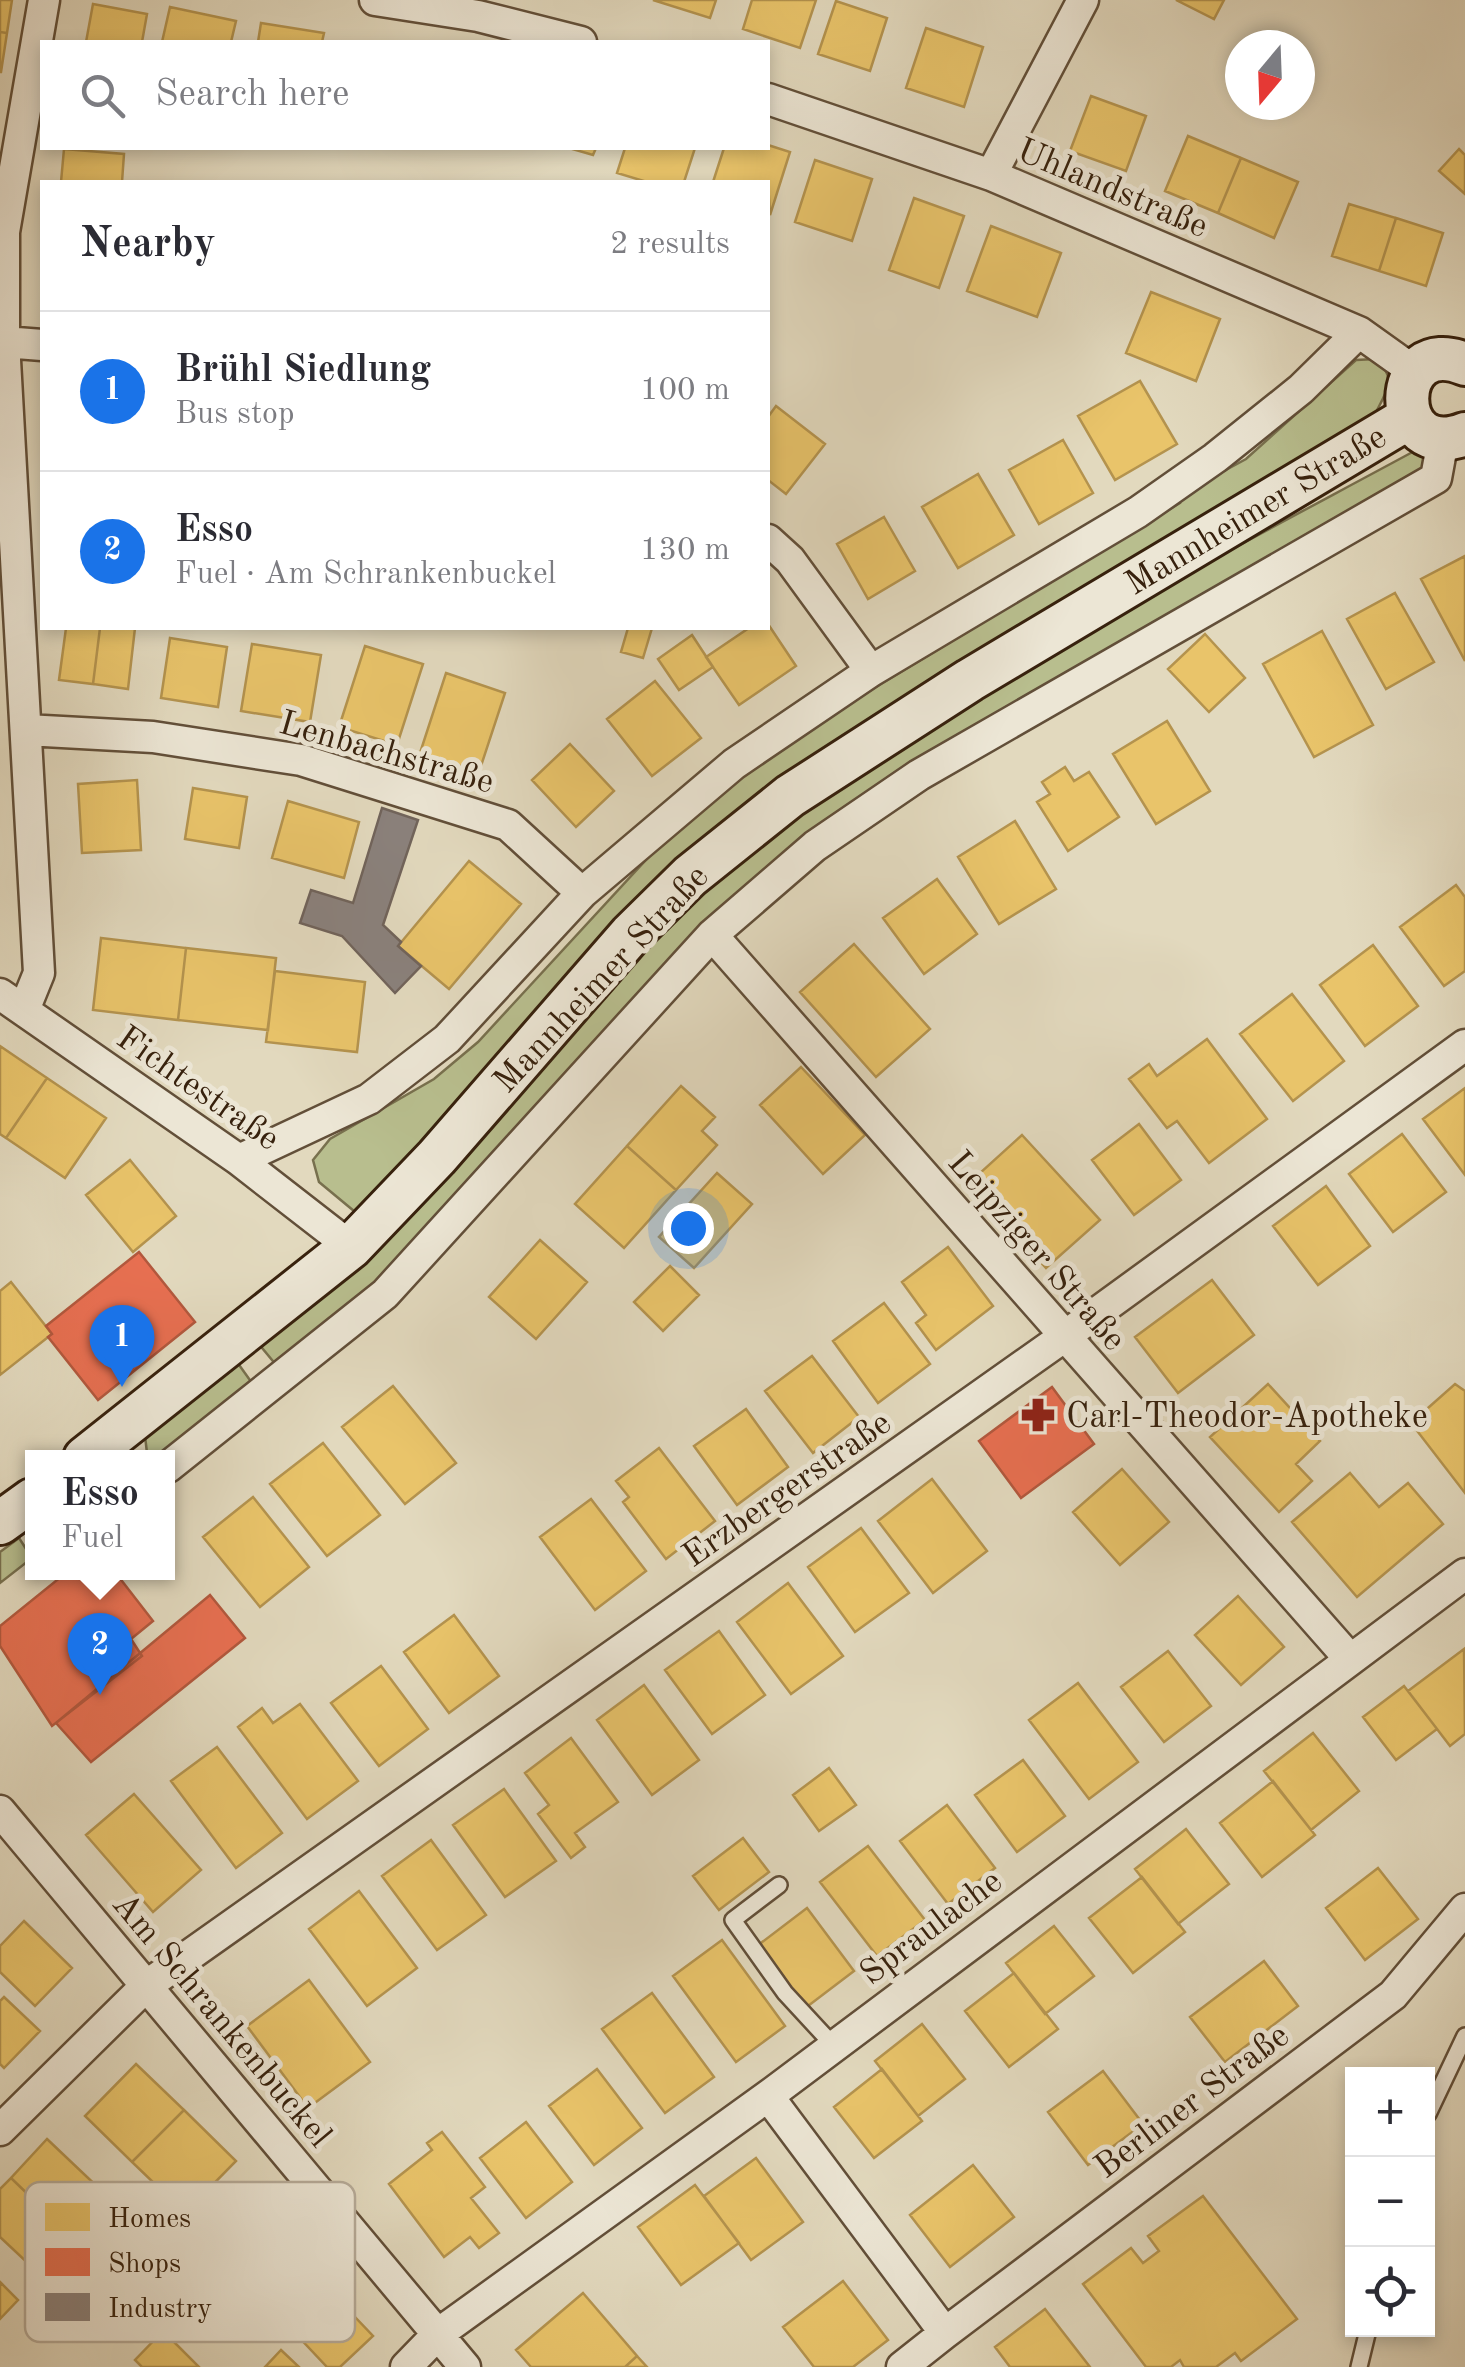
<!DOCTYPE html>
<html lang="en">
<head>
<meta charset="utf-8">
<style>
	body { margin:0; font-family:"Old Standard TT",serif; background:#f2f2f3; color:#2b2b33 }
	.controls { position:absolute; right:30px; bottom:30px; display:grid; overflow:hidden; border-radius:0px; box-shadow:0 5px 15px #0003 }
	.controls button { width:90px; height:90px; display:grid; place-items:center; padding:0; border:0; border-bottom:2px solid #e1e1e2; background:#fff; color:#2b2b33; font:50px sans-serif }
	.compass { position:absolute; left:1225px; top:30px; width:90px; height:90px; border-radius:50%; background:#fff; box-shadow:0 5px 15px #0003; rotate:199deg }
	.you { position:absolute; left:688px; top:1228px; width:35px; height:35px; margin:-25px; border:8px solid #fff; border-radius:50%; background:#1a73e8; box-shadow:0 0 0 15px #1a73e833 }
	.badge { display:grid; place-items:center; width:65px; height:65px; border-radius:50%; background:#1a73e8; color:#fff; font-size:32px; font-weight:700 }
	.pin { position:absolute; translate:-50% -82px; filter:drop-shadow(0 2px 5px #0008) }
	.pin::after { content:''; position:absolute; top:52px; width:35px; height:30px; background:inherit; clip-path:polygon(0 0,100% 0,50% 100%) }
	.popup { position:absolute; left:25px; top:1450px; width:150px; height:130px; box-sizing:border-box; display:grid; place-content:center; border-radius:0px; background:#fff; filter:drop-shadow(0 2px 8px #0005); font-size:32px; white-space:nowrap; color:#7c7c81 }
	.popup b { font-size:38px; color:#2b2b33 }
	.popup::after { content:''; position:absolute; left:50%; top:100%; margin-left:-20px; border:20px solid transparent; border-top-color:#fff }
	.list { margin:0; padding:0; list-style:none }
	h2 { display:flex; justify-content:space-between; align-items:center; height:130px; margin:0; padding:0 40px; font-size:42px }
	h2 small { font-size:32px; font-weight:400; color:#7c7c81 }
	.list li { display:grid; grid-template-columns:65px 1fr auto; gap:30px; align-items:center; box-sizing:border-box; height:160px; padding:0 40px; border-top:2px solid #e1e1e2 }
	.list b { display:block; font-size:38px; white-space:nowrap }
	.list p { margin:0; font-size:32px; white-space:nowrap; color:#7c7c81 }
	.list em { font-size:32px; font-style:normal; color:#7c7c81 }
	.icon { flex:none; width:55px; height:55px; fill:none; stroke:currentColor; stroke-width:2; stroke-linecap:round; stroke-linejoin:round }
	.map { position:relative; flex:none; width:1465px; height:2367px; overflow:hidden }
	.search { position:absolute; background:#fff; box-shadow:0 5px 15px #0003; left:40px; top:40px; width:730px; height:110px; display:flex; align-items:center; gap:25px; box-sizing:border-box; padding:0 35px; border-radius:0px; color:#7c7c81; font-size:38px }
	.panel { position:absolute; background:#fff; box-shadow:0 5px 15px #0003; left:40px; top:180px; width:730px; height:450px; border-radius:0px }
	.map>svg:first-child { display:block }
	.grass { fill:#b8be8e; stroke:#78704e; stroke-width:2.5 }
	.homes { fill:#e9c46a; stroke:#b4934e; stroke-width:2.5 }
	.shops { fill:#e76f51; stroke:#b2583d; stroke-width:2.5 }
	.industry { fill:#8a817c; stroke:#71645b; stroke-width:2.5 }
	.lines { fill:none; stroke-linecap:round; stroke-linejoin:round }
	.service-casing { stroke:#624f39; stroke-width:20 }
	.minor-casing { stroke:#624f39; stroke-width:35 }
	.secondary-casing { stroke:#37210d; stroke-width:48 }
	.service { stroke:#ece6d5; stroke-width:15 }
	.minor { stroke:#ece6d5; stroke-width:30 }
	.secondary { stroke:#ece6d5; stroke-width:42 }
	.labels { text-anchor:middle; stroke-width:10; stroke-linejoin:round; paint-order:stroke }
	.street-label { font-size:35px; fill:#37210d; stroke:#ece6d5 }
	.poi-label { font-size:35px; fill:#37210d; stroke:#ece6d5; text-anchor:start }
	.key { fill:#ece6d5; stroke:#b6ab99; stroke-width:2.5 }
	.key-label { font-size:28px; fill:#37210d }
</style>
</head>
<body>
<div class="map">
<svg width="1465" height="2367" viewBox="0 0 1465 2367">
	<rect width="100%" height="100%" fill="#e2d9be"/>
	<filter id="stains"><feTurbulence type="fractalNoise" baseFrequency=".002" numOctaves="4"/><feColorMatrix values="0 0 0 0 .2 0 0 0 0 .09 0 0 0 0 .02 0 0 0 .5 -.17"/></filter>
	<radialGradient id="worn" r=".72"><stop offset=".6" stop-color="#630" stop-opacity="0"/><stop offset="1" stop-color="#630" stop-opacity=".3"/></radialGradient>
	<path class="grass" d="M1376,359c21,19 12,30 0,53l-486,294 -536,505 -35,-29 -6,-22 17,-21 104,-60 44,-37 179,-194 66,-57 110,-78 347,-210 -2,-7 68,-37 110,-99z
		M1420,448l11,15 -502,292 -136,94 -408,428 -108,89 -19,-23c99,-101 197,-201 296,-302 57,-59 113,-123 177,-175 210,-168 454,-291 689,-418z
		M237,1362l15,21 -95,74 -10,-4 -2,-17z
		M19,1538l13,20 -32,25v-31z"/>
	<path class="homes" d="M0,0h12l-5,33 -7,-1z
		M653,0h63l-6,18z
		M752,0h64l-16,48 -57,-19z
		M1176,0h48l-10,19z
		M836,1l51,17 -17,53 -52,-17z
		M93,4l54,10 -5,28h-56z
		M170,7l66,14 -5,21h-69z
		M261,23l63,10 -2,9h-64z
		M926,28l57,19 -19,60 -58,-19z
		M0,32l7,1 -6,39h-1z
		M1091,96l55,20 -20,55 -56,-20z
		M1188,136l53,22 -23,55 -53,-22z
		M768,145l22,7 -20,63 -2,-33h-55l11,-34z
		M569,148h27l-3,7z
		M625,148h70l-11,34h-37l-30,-9z
		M64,149l60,5 -2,28h-61z
		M1459,149l6,6v39l-26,-23z
		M1241,158l57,24 -24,56 -56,-25z
		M815,160l57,19 -20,62 -57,-19z
		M914,198l50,18 -25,72 -50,-18z
		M1349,204l47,14 -17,53 -47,-15z
		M1396,218l47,15 -17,53 -47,-15z
		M991,226l70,27 -24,64 -70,-26z
		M1151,292l69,27 -24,62 -70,-28z
		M1140,381l37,63 -62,36 -37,-64z
		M776,406l49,38 -39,50 -18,-14v-63z
		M1063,440l30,53 -54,31 -30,-54z
		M978,474l36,61 -56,33 -36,-61z
		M884,517l31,54 -47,28 -31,-55z
		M1465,556v105l-44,-82z
		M1395,593l39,69 -48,27 -39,-70z
		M768,624l28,42 -57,39 -33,-48 43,-29z
		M66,628h34l-7,56 -34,-4z
		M100,628h35l-7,61 -35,-5z
		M628,628h24l-9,30 -22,-6z
		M1322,631l51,94 -59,32 -51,-93z
		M1205,634l40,44 -36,34 -41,-43z
		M692,635l21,32 -34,23 -21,-31z
		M170,638l57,9 -9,60 -57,-9z
		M252,644l69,11 -11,67 -69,-11z
		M365,646l58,18 -26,81 -58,-18z
		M446,673l59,20 -26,79 -59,-19z
		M655,681l46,57 -49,38 -45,-57z
		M1167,721l43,70 -54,33 -43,-70z
		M570,744l44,47 -38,36 -44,-47z
		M1065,767l9,14 15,-9 30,45 -51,34 -31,-49 13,-8 -8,-12z
		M137,780l4,70 -59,3 -4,-69z
		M193,788l54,9 -8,51 -54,-9z
		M288,801l71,21 -15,56 -72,-20z
		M1015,821l41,68 -57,35 -41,-67z
		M469,861l52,43 -72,85 -51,-43z
		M937,879l40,55 -53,40 -41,-56z
		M1456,885l9,12v74l-21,15 -44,-59z
		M101,938l85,10 -8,72 -85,-10z
		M854,944l76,85 -54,48 -76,-85z
		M1373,945l45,61 -53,40 -45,-61z
		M186,948l90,10 -8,72 -90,-10z
		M275,971l90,11 -8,70 -91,-10z
		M1292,994l52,67 -51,40 -53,-67z
		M1207,1039l60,80 -58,44 -32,-42 -10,7 -38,-49 20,-15 8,12z
		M0,1046l47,32 -41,60 -6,-4z
		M801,1067l64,68 -42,39 -63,-69z
		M47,1078l59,40 -41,60 -59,-40z
		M681,1086l34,31 -13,14 15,14 -41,45 -49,-44z
		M1465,1088v87l-42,-56z
		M1139,1124l42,56 -47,35 -42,-55z
		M1402,1134l44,58 -53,40 -44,-58z
		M1022,1135l78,85 -54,48 -77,-85z
		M627,1146l49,44 -52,58 -49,-44z
		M130,1160l46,56 -43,36 -47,-57z
		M717,1173l35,31 -58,64 -35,-31z
		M1326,1186l44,60 -52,39 -45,-59z
		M540,1240l47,42 -51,57 -47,-42z
		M948,1247l45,59 -57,44 -20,-27 10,-8 -24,-33z
		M670,1266l29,29 -36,36 -29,-29z
		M1212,1280l42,55 -76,58 -43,-56z
		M11,1282l41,52 -52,41v-84z
		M884,1303l46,61 -52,39 -45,-62z
		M812,1356l47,61 -46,36 -48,-62z
		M1268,1384l52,57 -24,23 16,17 -33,31 -69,-75z
		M1455,1384l10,7v102l-54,-70z
		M393,1386l63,77 -51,41 -63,-77z
		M746,1409l42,58 -51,38 -43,-59z
		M323,1443l57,72 -53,41 -57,-72z
		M659,1448l56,73 -49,38 -43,-57 6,-5 -13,-16z
		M1122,1469l47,53 -49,43 -47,-53z
		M1350,1473l29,34 29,-24 35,41 -86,73 -65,-75z
		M932,1479l55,72 -54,42 -55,-72z
		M253,1497l56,70 -49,40 -57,-70z
		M591,1499l55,72 -51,39 -55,-73z
		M861,1528l48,65 -54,39 -47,-65z
		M788,1583l55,73 -52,38 -54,-72z
		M1238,1596l46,51 -43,38 -46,-50z
		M454,1615l45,61 -50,37 -45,-61z
		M719,1631l46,64 -53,39 -47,-64z
		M1464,1649l1,85 -15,12 -42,-55z
		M1168,1651l43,55 -47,36 -43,-55z
		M381,1666l47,63 -49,37 -48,-63z
		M1078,1683l60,79 -49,37 -60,-79z
		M644,1685l55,75 -47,35 -55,-75z
		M1404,1686l33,43 -41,31 -33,-43z
		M300,1704l58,77 -51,38 -69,-92 24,-19 11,15z
		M1313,1733l46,58 -48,39 -47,-59z
		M571,1738l47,64 -43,31 10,14 -14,11 -33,-44 11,-9 -24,-32z
		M217,1747l65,86 -46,35 -65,-87z
		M1023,1760l42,56 -48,36 -42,-57z
		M829,1768l27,37 -37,26 -26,-36z
		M1273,1781l42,54 -53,42 -42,-54z
		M504,1789l52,72 -51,36 -52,-72z
		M134,1794l67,76 -48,42 -67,-77z
		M947,1805l48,63 -47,36 -48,-63z
		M1186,1829l43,55 -51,40 -43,-55z
		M743,1838l26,34 -50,38 -26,-34z
		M431,1840l55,75 -49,35 -55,-74z
		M868,1846l57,74 -48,36 -57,-74z
		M1378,1868l40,51 -53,41 -39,-52z
		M1142,1877l43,55 -52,41 -44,-55z
		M359,1891l58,77 -50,38 -58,-77z
		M807,1908l47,63 -50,38 -47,-63z
		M24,1921l48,47 -37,38 -35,-34v-26z
		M1054,1926l40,50 -49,38 -39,-51z
		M722,1940l63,86 -49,36 -63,-86z
		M1264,1961l34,45 -73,56 -35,-45z
		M1014,1973l44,56 -49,38 -44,-56z
		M309,1980l61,82 -62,46 -61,-82z
		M652,1993l62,84 -49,36 -63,-84z
		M4,1997l36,34 -36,37 -4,-4v-63z
		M922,2024l43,55 -47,37 -43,-55z
		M136,2064l48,46 -52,52 -47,-46z
		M597,2069l45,59 -48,37 -45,-59z
		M882,2069l40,52 -48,37 -40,-51z
		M1103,2071l40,53 -55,41 -40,-53z
		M184,2110l52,51 -51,52 -53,-51z
		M526,2122l46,60 -46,36 -46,-60z
		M442,2132l43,55 -14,11 28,35 -20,15 -9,-11 -26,20 -55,-73 43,-34 -5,-7z
		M47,2139l57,54 -37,39 -56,-54z
		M756,2158l47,64 -52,38 -47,-64z
		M973,2165l41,52 -64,50 -40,-52z
		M11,2178l56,54 -34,36 -33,-31v-48z
		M695,2185l44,58 -58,42 -43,-58z
		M1203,2196l94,123 -56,42 -6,-8 -19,14h-32l-4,-7 -9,7h-25l-63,-83 48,-36 12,15 16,-12 -11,-15z
		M263,2213l48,50 -46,45 -48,-50z
		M843,2281l45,59 -35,27h-39l-31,-40z
		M0,2282l18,18 -18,19z
		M583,2293l54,63 -12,11h-94l-15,-17z
		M335,2296l38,40 -33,31h-13l-32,-34z
		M1045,2309l45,58h-80l-15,-20z
		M163,2331l36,36h-57l-7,-7z
		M281,2350l18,17h-34z
		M637,2356l10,11h-22z"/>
	<path class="shops" d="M139,1252l56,70 -97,78 -50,-63 4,-3 -6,-8z
		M1052,1387l42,57 -73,54 -42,-57z
		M67,1572h48l38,49 -22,18 11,17 -90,70 -52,-80v-20z
		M210,1595l35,43 -154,124 -35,-39z"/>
	<path class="industry" d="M382,808l36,12 -35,105 18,17 -3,4 23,20 -26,27 -53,-57 -42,-13 11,-33 42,13z"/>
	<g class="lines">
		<g class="service-casing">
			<path id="service" d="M779,1885l-46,35 52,73 49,53
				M1428,2114l37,-78
				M1359,2367l9,-37"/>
		</g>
		<g class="minor-casing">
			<path id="minor" d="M375,0l103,16 103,26
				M768,99l223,76 368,157 56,40
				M991,175l92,-175
				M4,342l38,3
				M768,540l22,20 81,111
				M26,730l127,7 148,23 207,65 74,68
				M712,935l637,723
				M0,994l239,166 112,87
				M24,1010l15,-37 -35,-631v-110l40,-232
				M239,1160l130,-61 78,-60 135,-146 152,-129 137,-93 267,-159 77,-54 86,-69 58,-57
				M168,1467l217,-173 327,-359 103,-89 104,-71 517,-297 7,-38
				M0,1811l465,556
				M768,2096l177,237 448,-338 72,-86
				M0,2130l146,-144 919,-650 400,-291
				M406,2367l32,-33 330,-238 697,-522
				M902,2367l43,-34"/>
		</g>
		<g class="secondary-casing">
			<path id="secondary" d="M1465,364c-76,-32 -78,100 0,70
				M85,1458l266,-211 86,-90 194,-223 59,-58 100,-80 180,-116 440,-263
				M0,1523l32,-23"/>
		</g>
		<use href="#service" class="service"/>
		<use href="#minor" class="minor"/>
		<use href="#secondary" class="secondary"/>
	</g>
	<defs>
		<g id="pharmacy-bare" transform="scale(2.7)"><path d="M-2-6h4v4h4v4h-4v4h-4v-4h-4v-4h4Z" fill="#8f2418" stroke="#ece6d5" stroke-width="2.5" paint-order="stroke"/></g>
	</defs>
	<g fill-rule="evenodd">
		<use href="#pharmacy-bare" x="1038" y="1415"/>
	</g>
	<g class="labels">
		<g class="street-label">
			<text transform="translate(1113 187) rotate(23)" y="12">Uhlandstraße</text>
			<text transform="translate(1255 509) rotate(-31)" y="12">Mannheimer Straße</text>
			<text transform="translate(387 751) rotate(16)" y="12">Lenbachstraße</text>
			<text transform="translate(600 978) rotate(-47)" y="12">Mannheimer Straße</text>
			<text transform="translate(199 1087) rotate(35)" y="12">Fichtestraße</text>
			<text transform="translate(1038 1250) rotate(49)" y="12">Leipziger Straße</text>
			<text transform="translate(786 1488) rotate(-35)" y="12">Erzbergerstraße</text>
			<text transform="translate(930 1926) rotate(-37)" y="12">Spraulache</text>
			<text transform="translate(223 2019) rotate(50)" y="12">Am Schrankenbuckel</text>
			<text transform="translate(1191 2100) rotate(-37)" y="12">Berliner Straße</text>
		</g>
		<g class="poi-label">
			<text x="1066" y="1427">Carl-Theodor-Apotheke</text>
		</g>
	</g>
	<rect x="25" y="2182" width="330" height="160" rx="15" class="key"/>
	<rect x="45" y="2203" width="45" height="28" fill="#e9c46a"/>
	<rect x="45" y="2248" width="45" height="28" fill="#e76f51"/>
	<rect x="45" y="2293" width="45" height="28" fill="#8a817c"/>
	<g class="key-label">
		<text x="108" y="2227">Homes</text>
		<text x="108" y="2272">Shops</text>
		<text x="108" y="2317">Industry</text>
	</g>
	<rect width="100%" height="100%" filter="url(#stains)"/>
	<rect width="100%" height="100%" fill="url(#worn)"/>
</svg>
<div class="controls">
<button>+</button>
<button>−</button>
<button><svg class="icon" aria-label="locate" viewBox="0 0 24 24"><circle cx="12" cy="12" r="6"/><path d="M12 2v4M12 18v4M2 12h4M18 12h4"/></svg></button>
</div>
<svg class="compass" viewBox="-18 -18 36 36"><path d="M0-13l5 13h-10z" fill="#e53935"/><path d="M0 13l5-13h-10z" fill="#7c7c81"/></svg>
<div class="you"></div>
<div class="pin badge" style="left:122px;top:1387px">1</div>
<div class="pin badge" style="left:100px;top:1695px">2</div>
<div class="popup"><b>Esso</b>Fuel</div>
<div class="search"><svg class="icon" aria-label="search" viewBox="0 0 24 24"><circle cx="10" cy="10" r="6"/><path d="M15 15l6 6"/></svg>Search here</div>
<section class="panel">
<h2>Nearby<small>2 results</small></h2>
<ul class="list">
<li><span class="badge">1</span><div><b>Brühl Siedlung</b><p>Bus stop</p></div><em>100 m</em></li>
<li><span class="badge">2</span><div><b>Esso</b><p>Fuel · Am Schrankenbuckel</p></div><em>130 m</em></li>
</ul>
</section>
</div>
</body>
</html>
